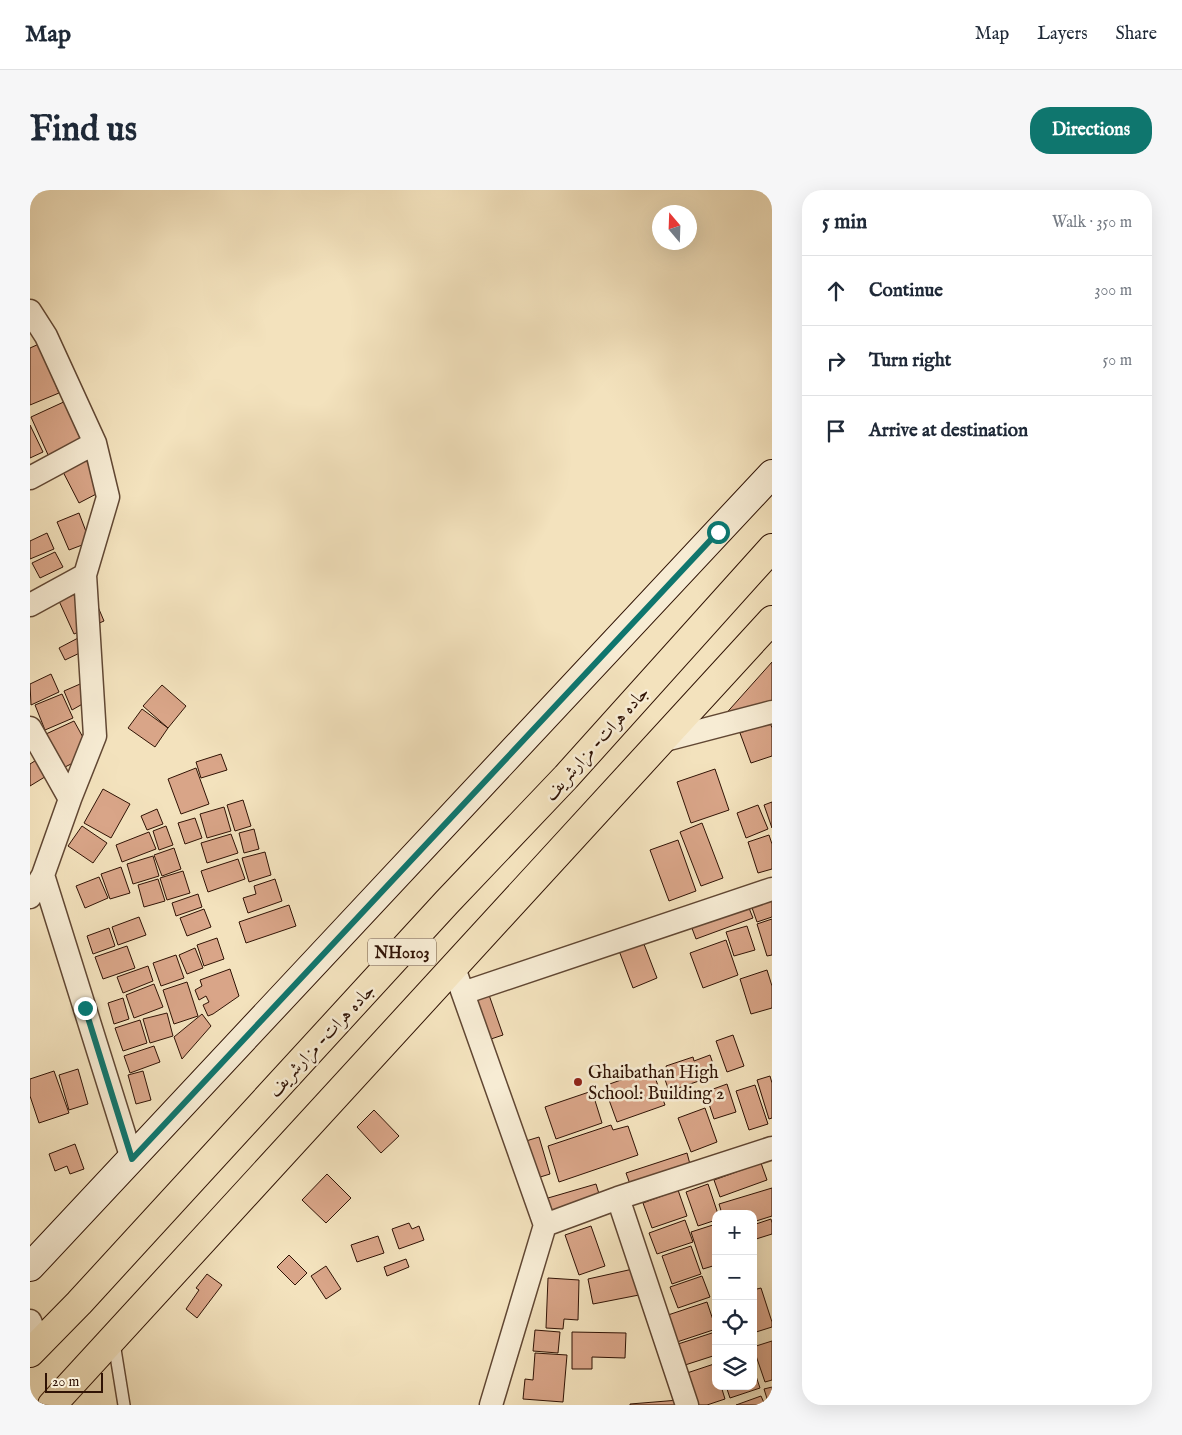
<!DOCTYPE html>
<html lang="en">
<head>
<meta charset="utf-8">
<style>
	body { margin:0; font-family:"IM FELL English",Amiri,serif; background:#f6f6f7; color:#1f2937 }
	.controls { position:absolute; right:15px; bottom:15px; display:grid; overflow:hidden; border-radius:10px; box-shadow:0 5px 20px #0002 }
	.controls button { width:45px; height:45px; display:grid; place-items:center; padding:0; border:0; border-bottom:1px solid #e0e1e3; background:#fff; color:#1f2937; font:25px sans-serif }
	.compass { position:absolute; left:622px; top:15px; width:45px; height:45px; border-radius:50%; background:#fff; box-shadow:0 5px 20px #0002; rotate:341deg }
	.scale { position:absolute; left:15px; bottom:12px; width:58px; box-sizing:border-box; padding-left:5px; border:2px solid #301305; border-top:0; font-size:14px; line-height:18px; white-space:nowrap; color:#301305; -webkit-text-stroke:4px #f7ecd4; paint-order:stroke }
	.stop { position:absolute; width:15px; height:15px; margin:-11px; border:4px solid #0f766e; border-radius:50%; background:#fff }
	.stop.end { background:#0f766e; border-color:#fff; box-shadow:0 1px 5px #0008 }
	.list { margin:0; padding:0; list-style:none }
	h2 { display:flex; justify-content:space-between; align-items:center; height:65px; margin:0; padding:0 20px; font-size:21px }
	h2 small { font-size:16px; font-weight:400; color:#747a83 }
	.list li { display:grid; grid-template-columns:32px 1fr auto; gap:15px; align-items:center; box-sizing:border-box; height:70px; padding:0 20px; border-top:1px solid #e0e1e3 }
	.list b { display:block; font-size:19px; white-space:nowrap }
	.list em { font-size:16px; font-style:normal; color:#747a83 }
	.icon { flex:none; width:28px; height:28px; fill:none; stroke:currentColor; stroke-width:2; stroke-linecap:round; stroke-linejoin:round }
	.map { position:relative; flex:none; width:742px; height:1215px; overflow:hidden; border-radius:20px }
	header { display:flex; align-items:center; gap:30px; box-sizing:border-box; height:70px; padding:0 25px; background:#fff; border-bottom:1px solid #e0e1e3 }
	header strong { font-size:24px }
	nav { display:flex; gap:28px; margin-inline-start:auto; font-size:18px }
	.intro { display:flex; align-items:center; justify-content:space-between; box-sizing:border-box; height:120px; padding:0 30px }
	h1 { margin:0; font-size:35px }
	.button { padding:12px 22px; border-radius:20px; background:#0f766e; color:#fff; font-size:18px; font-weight:700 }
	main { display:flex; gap:30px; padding:0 30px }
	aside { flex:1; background:#fff; border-radius:20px; box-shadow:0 5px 20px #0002 }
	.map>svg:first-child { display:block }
	.building { fill:#d9a588; stroke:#301305 }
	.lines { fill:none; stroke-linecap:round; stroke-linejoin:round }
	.lane-casing { stroke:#614733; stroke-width:14 }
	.street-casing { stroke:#614733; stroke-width:25 }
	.secondary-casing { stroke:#301305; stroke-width:30 }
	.highway-casing { stroke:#301305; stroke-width:30 }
	.lane { stroke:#f7ecd4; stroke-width:11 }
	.street { stroke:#f7ecd4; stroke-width:22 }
	.secondary { stroke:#f7ecd4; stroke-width:28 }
	.highway { stroke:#f3e2bd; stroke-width:28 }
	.route { stroke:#0f766e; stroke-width:6 }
	.poi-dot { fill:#8f2418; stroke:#f7ecd4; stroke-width:2 }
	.labels { text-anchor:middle; stroke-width:5; stroke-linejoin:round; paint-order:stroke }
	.shield { fill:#f7ecd4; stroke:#6c5443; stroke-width:1 }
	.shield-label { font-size:16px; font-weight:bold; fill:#301305 }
	.street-label { font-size:18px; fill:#301305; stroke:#f7ecd4 }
	.poi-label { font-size:18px; fill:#301305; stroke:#f7ecd4; text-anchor:start }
</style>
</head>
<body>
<header>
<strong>Map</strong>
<nav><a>Map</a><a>Layers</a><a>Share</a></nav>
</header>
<div class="intro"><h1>Find us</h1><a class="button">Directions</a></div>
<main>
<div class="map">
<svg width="742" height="1215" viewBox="0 0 742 1215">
	<rect width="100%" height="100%" fill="#f3e2bd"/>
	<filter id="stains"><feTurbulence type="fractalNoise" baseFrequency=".004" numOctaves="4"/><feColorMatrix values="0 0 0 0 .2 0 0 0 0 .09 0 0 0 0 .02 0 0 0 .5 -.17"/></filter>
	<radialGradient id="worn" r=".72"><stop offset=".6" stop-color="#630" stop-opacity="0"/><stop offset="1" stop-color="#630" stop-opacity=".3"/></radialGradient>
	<path class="building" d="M9,154l20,49 -29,12v-57z
		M38,210l21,43 -40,14 -18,-40z
		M0,235l13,27 -13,6z
		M53,264l19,37 -23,12 -19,-37z
		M49,323l11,29 -21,8 -12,-28z
		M17,343l7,16 -24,10v-18z
		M25,362l8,15 -23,11 -8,-15z
		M60,398l14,33 -30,13 -15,-33z
		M50,447l6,13 -21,10 -6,-12z
		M742,472v42l-50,14z
		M21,484l8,18 -28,13 -1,-21z
		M57,491l-1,21 -14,8 -8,-19z
		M132,495l24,21 -18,22 -25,-22z
		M32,504l11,24 -28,12 -10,-25z
		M112,519l26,19 -13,19 -27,-19z
		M44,531l11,20 -8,20 -14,7 -17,-34z
		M740,532l2,6v28l-21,7 -11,-30z
		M191,564l6,16 -26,8 -5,-16z
		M8,569l10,16 -18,11v-22z
		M166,578l13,36 -28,10 -13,-35z
		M685,579l14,41 -38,13 -14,-41z
		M73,599l27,15 -19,34 -27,-15z
		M213,610l8,26 -16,5 -8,-26z
		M742,612v26l-8,-23z
		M728,615l10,24 -22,9 -9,-25z
		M194,617l7,24 -24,7 -7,-24z
		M127,619l6,15 -16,6 -6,-14z
		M165,628l7,20 -17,6 -7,-21z
		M672,633l21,55 -22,8 -21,-54z
		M52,636l25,17 -14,20 -25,-17z
		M136,636l7,19 -14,5 -6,-19z
		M224,639l5,20 -15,4 -5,-20z
		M119,642l7,17 -34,13 -6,-17z
		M201,644l7,19 -31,10 -6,-20z
		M739,645l3,9v25l-14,4 -10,-31z
		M648,650l18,51 -27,10 -19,-51z
		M144,658l7,21 -19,7 -8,-21z
		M235,662l6,23 -22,7 -7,-24z
		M123,666l6,20 -26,8 -6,-20z
		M208,669l7,20 -37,13 -7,-21z
		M91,677l9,26 -20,6 -9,-25z
		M153,681l7,22 -23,7 -7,-22z
		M69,687l9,21 -23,10 -9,-22z
		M128,689l7,22 -21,6 -6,-22z
		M245,689l7,22 -34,12 -5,-15 13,-4 -2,-8z
		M168,704l4,13 -26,9 -4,-13z
		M742,704v23l-15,5 -7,-20z
		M717,713l6,15 -57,21 -6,-16z
		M259,715l7,21 -50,17 -7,-21z
		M174,719l7,18 -24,9 -7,-18z
		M109,727l7,18 -28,10 -6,-18z
		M742,729v36l-5,1 -10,-32z
		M717,736l8,24 -21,6 -8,-24z
		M79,738l6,18 -22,8 -6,-18z
		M187,748l7,21 -20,7 -7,-21z
		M612,749l15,39 -24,10 -15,-40z
		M696,750l12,35 -35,13 -13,-35z
		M97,756l8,22 -32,11 -8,-22z
		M165,758l8,20 -16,6 -8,-19z
		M146,765l8,23 -23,8 -8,-23z
		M118,776l5,15 -30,12 -6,-16z
		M200,779l9,27 -26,18 -5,2 -5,-11 6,-3 -3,-6 -7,4 -4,-10 7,-4 -2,-6z
		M737,780l5,16v22l-21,6 -11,-35z
		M157,792l11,34 -24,8 -11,-34z
		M124,794l9,23 -29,11 -8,-23z
		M458,802l15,43 -15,5 -15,-43z
		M93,808l6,21 -15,5 -6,-21z
		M137,823l6,23 -23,7 -7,-24z
		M172,824l9,12 -29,33 -8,-22z
		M110,830l7,23 -24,8 -8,-23z
		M703,845l11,31 -17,6 -11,-31z
		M124,856l6,16 -30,11 -6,-17z
		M680,865l7,20 -48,16 -7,-20 5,-1 -1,-4 27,-9 1,4z
		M48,879l10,35 -19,6 -10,-35z
		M622,879l13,36 -48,17 -13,-36z
		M24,881l15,42 -30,10 -9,-27v-17z
		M113,881l8,29 -15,4 -8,-29z
		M740,886l2,7v35l-3,1 -12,-39z
		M697,894l9,28 -22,7 -9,-27z
		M725,895l13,39 -19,6 -13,-39z
		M562,901l10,32 -46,16 -11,-32z
		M675,918l12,34 -26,10 -13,-34z
		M344,920l25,26 -18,17 -24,-26z
		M581,935l2,5 15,-4 10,29 -79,27 -11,-36z
		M509,947l11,37 -13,4 -11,-37z
		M45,954l9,25 -14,5 -3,-8 -12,5 -6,-17z
		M657,963l4,15 -60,19 -5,-14z
		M731,973l6,17 -47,17 -6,-17z
		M297,984l24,24 -25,25 -24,-23z
		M566,994l4,13 -48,15 -4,-14z
		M678,994l10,30h-2v6l-18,6 -12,-34z
		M742,998v28l-19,6v-8h-31l-3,-10z
		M648,1000l9,26 -35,12 -9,-25z
		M741,1029l1,4v11l-19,6v-15z
		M655,1030l8,22 -36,12 -8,-21z
		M379,1033l3,6 7,-3 5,14 -25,9 -7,-20z
		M686,1034v41l-13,4 -12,-37z
		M561,1036l14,40 -26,9 -14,-40z
		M348,1046l6,17 -27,9 -6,-17z
		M661,1056l10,28 -29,10 -10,-28z
		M259,1065l18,18 -12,12 -18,-18z
		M376,1069l3,8 -22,9 -3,-9z
		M296,1076l15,23 -15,10 -15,-23z
		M603,1079l6,26 -46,9 -5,-25z
		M177,1084l15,11 -25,33 -11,-9 13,-19 -3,-2z
		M672,1086l8,21 -32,11 -8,-21z
		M518,1088l31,2 -1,40 -14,-1 -1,10 -17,-1z
		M731,1098l11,34v5l-19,6v-43z
		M677,1112l9,27 -42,14 -9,-27z
		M505,1140l25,2 -2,21 -25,-2z
		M542,1142l54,1 -1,25 -33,-1v12h-20z
		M685,1142l1,23 -34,11 -7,-21z
		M742,1151v39l-7,2 -12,-35z
		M505,1163l32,2 -4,47 -40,-3 2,-20 8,1z
		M684,1174l2,6v16h5l4,13 -18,6h-13l-10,-31z
		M723,1177l7,21 -30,10 -4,-12h27z
		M742,1197v18h-3l-5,-16z
		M731,1206l4,9h-29z
		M649,1210v5h-49v-1z"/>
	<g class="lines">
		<g class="lane-casing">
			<path id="lane" d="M84,1153l10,62"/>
		</g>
		<g class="street-casing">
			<path id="street" d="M0,121l16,25 49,107 13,54 -23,78 10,161 -25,63 -27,76 -13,22
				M0,288l65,-35
				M0,415l55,-30
				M0,538l40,71
				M631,551l111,-29
				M13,685l89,284
				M424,778l91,257 -54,180
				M433,803l309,-104
				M588,1008l69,207
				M515,1035l73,-27 154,-50
				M0,1131l9,22"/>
		</g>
		<g class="secondary-casing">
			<path id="secondary" d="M0,1077l742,-793"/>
		</g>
		<g class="highway-casing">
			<path id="highway" d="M0,1163l49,-50 368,-401 119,-125 206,-229
				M22,1215l720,-785"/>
		</g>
		<use href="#lane" class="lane"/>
		<use href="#street" class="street"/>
		<use href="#secondary" class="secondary"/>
		<use href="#highway" class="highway"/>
	</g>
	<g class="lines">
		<path class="route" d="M55,818l47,151 586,-627"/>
	</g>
	<circle class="poi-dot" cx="548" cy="892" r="5"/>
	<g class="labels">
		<rect class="shield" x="338" y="748.5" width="68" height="27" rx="4"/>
		<g class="shield-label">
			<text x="372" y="768">NH0103</text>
		</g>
		<g class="street-label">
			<text transform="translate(566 553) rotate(-48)" y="6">جاده هرات- مزارشریف</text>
			<text transform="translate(291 850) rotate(-47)" y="6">جاده هرات- مزارشریف</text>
		</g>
		<g class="poi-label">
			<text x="558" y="888">Ghaibathan High<tspan x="558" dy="21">School: Building 2</tspan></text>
		</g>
	</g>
	<rect width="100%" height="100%" filter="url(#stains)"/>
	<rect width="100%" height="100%" fill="url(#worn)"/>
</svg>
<div class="controls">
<button>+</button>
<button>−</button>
<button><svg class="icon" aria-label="locate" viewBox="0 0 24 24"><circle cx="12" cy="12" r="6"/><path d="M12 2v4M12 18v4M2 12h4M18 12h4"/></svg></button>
<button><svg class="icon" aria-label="layers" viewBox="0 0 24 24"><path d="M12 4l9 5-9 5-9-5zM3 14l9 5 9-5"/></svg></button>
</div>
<svg class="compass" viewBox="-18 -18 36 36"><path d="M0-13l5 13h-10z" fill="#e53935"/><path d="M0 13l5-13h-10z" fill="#747a83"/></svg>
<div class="scale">20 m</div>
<div class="stop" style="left:688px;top:342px"></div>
<div class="stop end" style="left:55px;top:818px"></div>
</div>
<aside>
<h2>5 min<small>Walk · 350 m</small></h2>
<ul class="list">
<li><svg class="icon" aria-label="ahead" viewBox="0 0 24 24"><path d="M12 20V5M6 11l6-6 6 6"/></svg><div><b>Continue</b></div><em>300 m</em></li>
<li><svg class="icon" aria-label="right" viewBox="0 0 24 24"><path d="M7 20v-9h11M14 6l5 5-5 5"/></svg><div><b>Turn right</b></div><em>50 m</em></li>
<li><svg class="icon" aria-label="arrive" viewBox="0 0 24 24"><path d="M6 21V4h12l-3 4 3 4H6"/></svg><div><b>Arrive at destination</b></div></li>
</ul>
</aside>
</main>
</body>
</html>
